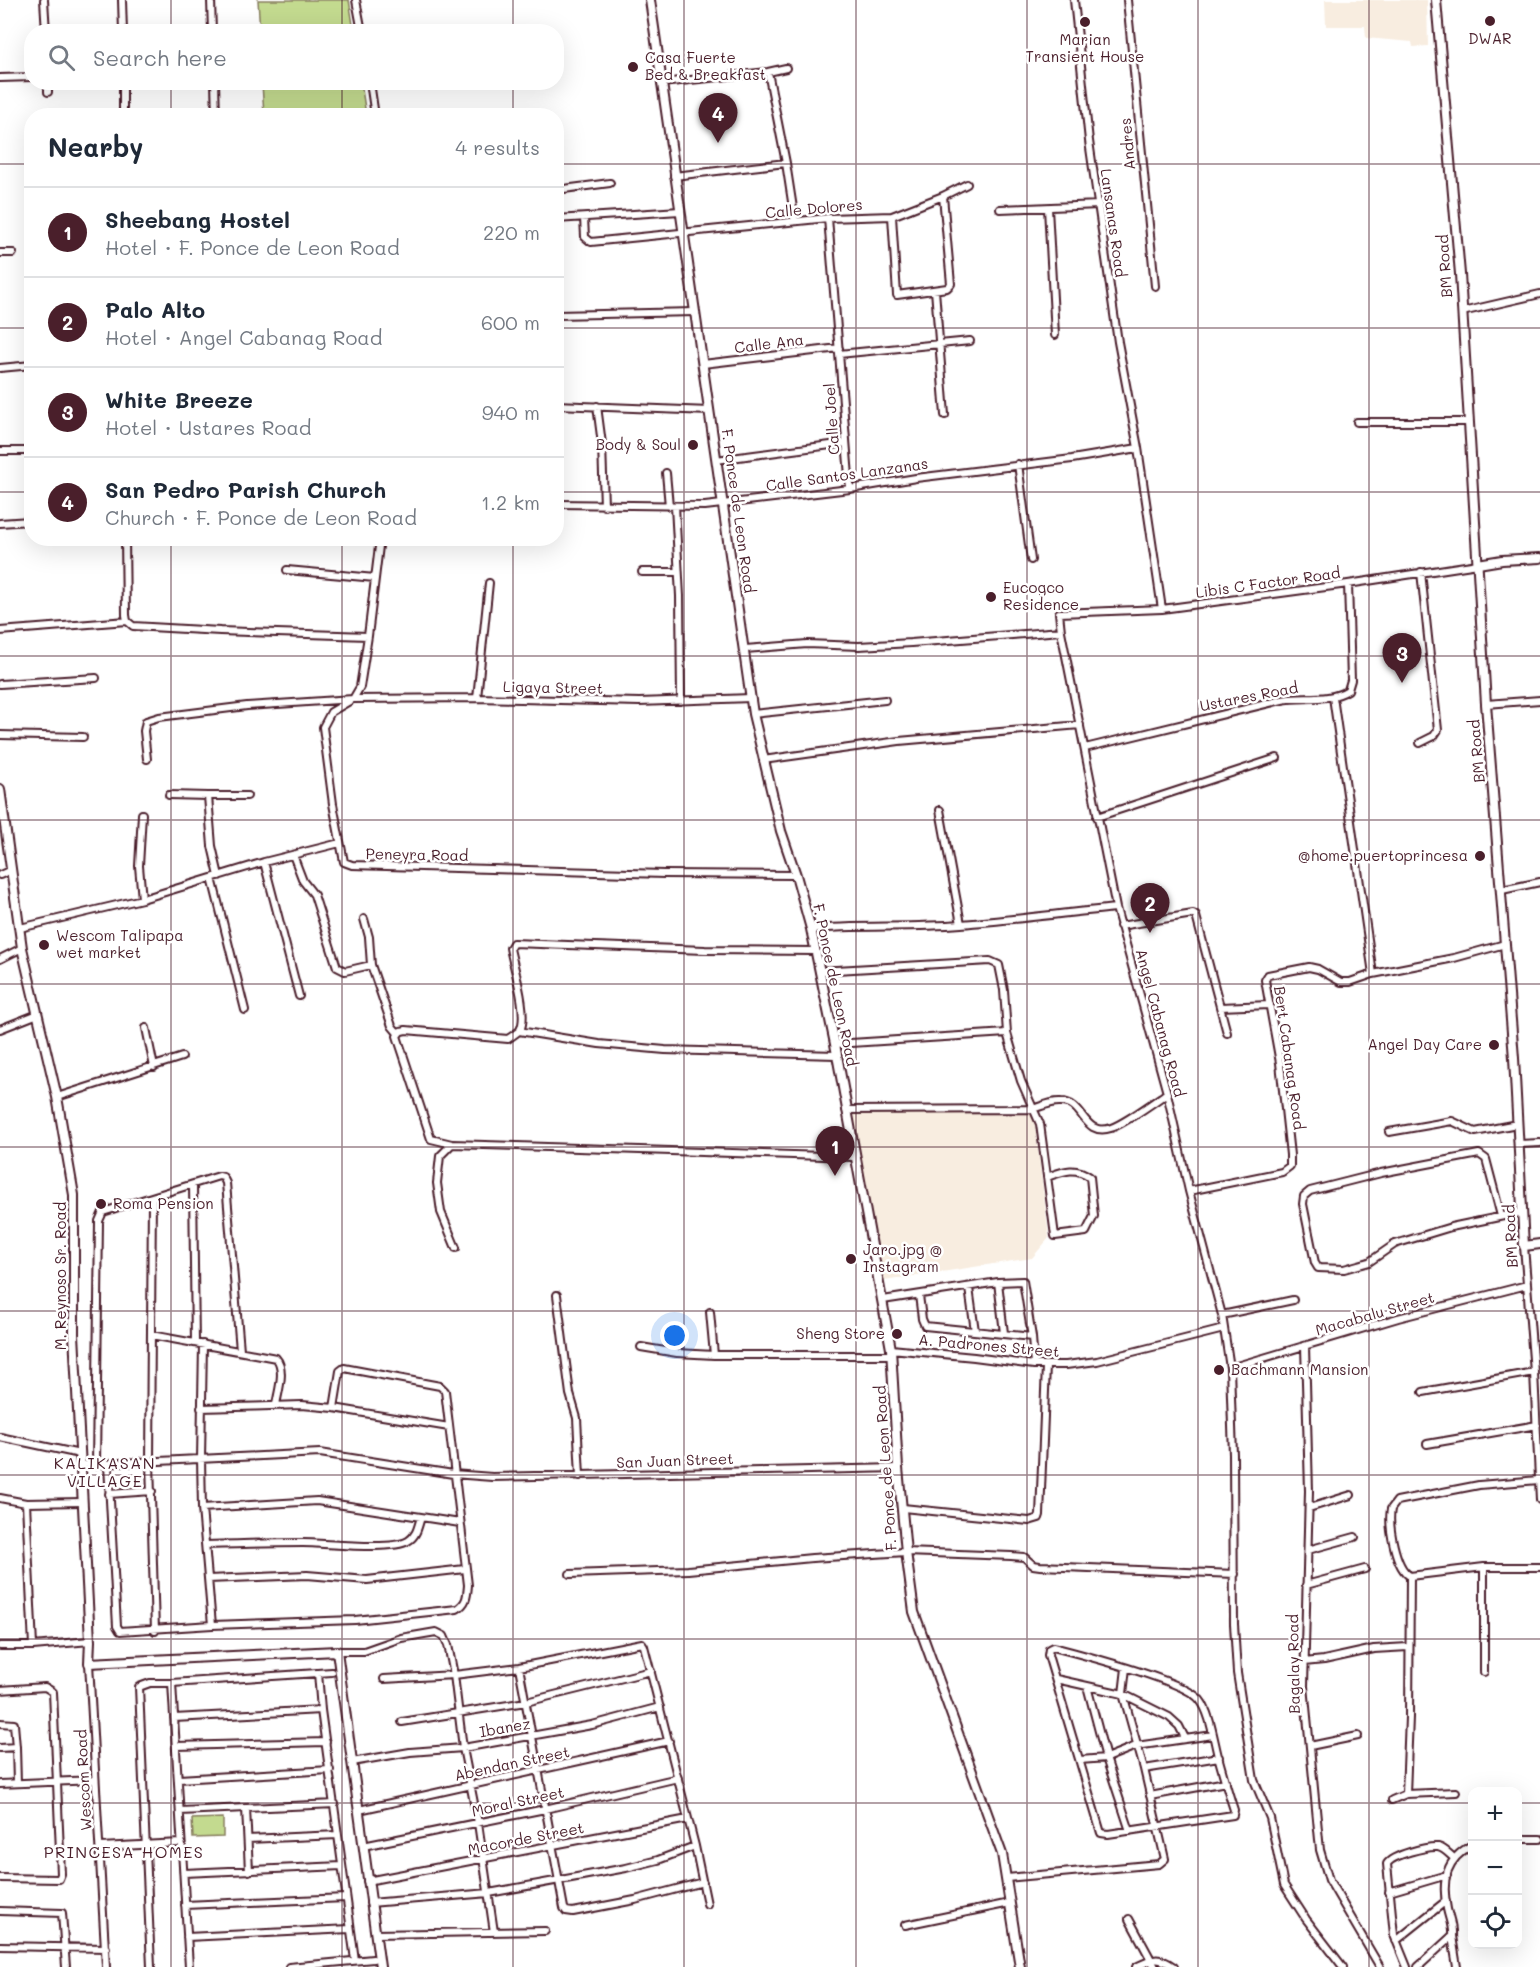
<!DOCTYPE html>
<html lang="en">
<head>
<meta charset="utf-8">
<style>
	body { margin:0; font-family:Mali,sans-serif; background:#f2f2f3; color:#1f2937 }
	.controls { position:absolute; right:18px; bottom:18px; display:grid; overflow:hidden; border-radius:12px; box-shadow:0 6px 24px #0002 }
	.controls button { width:54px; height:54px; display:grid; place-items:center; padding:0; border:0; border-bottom:2px solid #e0e1e3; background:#fff; color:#1f2937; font:30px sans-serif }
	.you { position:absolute; left:675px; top:1336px; width:21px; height:21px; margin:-15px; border:4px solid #fff; border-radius:50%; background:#1a73e8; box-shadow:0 0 0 9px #1a73e833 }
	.badge { display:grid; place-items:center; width:39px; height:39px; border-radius:50%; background:#4a1f2b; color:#fff; font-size:20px; font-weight:700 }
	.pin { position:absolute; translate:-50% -50px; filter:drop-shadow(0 2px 3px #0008) }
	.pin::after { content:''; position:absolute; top:32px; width:21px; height:18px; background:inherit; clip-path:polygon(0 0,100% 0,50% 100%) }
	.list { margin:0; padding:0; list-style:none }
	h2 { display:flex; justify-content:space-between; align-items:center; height:78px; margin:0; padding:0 24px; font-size:26px }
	h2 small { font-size:20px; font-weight:400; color:#747a83 }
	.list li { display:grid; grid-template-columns:39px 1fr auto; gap:18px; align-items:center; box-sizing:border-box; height:90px; padding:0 24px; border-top:2px solid #e0e1e3 }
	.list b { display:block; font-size:22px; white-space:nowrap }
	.list p { margin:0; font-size:20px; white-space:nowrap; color:#747a83 }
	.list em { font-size:20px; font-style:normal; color:#747a83 }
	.icon { flex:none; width:33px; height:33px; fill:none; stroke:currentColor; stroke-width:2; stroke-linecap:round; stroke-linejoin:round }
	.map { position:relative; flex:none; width:1540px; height:1967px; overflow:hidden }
	.search { position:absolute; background:#fff; box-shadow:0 6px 24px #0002; left:24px; top:24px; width:540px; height:66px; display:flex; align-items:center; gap:15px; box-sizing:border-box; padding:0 21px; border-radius:24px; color:#747a83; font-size:22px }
	.panel { position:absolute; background:#fff; box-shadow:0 6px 24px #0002; left:24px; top:108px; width:540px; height:438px; border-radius:24px }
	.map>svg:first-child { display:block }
	.built { fill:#f8ede0 }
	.green { fill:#c3da8f; stroke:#867c5d; stroke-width:1.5 }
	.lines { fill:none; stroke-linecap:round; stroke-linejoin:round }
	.minor-casing { stroke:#4a1f2b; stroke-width:10 }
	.tertiary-casing { stroke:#4a1f2b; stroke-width:12 }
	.minor { stroke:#fff; stroke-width:6 }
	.tertiary { stroke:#fff; stroke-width:8 }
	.grid { fill:none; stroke:#4a1f2b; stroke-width:1.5; stroke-opacity:0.55 }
	.poi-dot { fill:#4a1f2b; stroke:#fff; stroke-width:2 }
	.labels { text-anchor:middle; stroke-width:5; stroke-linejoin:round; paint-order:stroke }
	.poi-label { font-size:15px; fill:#4a1f2b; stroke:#fff; text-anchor:start }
	.street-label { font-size:15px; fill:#4a1f2b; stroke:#fff }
	.neighbourhood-label { font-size:16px; letter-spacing:1.5px; fill:#4a1f2b; stroke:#fff }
</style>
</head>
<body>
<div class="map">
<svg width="1540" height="1967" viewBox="0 0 1540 1967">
	<rect width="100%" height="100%" fill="#fff"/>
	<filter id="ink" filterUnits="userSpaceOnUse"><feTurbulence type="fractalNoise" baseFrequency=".0167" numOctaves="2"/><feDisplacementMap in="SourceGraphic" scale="12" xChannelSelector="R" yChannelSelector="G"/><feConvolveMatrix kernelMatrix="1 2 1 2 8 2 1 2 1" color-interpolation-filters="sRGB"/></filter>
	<g filter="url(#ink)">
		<path class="built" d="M1325,0h102l1,46 -15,1 -1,-5 -46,-4 -1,-12h-39z
			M1033,1109l16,129 -17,20 -148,23 -31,-171z"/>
		<path class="green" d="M258,0h91l5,31h-94z
			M262,83h99l5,32h-102z
			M223,1818v19l-30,1 -1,-19z"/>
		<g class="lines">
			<g class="minor-casing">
				<path id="minor" d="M44,0l2,32
					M122,0l1,32
					M211,0l1,32
					M356,0l6,32
					M1074,0l15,141 29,201 20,106 24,161
					M1127,0l28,286
					M768,72l18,91 9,58
					M0,78l32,-1
					M48,82v10
					M123,82v34
					M215,82l1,34
					M370,82l5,34
					M661,83l107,-11 18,-4
					M674,176l112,-13
					M556,190l54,-7
					M1048,208l7,127
					M1000,209l99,-4
					M892,216l5,79 50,-7 4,-4 -8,-88
					M584,218l1,19 6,5 237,-24 64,-2 51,-20 24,-12
					M828,218l22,271
					M556,219l124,-8
					M0,253h13
					M935,290l10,125
					M1462,312l78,-18
					M556,315l139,-3
					M839,354l131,-13
					M703,364l136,-16
					M0,368l32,-3
					M556,405l154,6
					M597,406l5,38 2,62
					M1357,422h111
					M0,451h32
					M716,460l130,-17
					M1018,464l13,96
					M666,473l3,33h6l5,90 1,105
					M558,504l147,2 145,-17 66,-11 156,-19 66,-11
					M0,523l30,-2
					M125,538l1,77 1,6 6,5 87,5 148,5
					M380,538l-12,98 -8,51 -7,12 -22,13 -8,15 10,77 11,58 8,3 312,9 132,1
					M287,570l88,8
					M642,572h36
					M0,631l127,-10
					M745,649l62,-5 52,2 52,-3 150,-12
					M0,684l96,-6
					M1333,697l40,277
					M477,698l12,-115
					M1486,704l54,-4
					M753,714l132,-14
					M0,735l83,2
					M1420,743l14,-7 4,-6 -17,-158
					M1085,748l197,-48c21,-4 47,2 66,-10l3,-10 -3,-96
					M147,759l-3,-28 2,-10 13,-4 88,-11 106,-7 124,-1 162,4 112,-4
					M763,760l136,-19 181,-16
					M169,795l39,1
					M940,810l21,114
					M142,814l-3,52 3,33
					M1097,817l180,-59
					M293,855l10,26 11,14 23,72 8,4 26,-6
					M264,862l35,134
					M0,875l11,-5
					M219,876l-7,-30 -4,-50h39
					M212,878l33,132
					M1502,890l38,-8
					M364,919l5,18 2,28 21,61 5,6 9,-2 102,9c4,-3 9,-6 12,-9 9,-15 -7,-65 -10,-82l3,-5 192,7 110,1
					M1120,926l73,-12 3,2 31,117
					M20,928l122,-29 122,-37 76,-19
					M811,929c50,-4 100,-1 150,-5 52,-4 103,-11 155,-16
					M0,959l22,-11
					M819,971l171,-10 9,4 5,25 3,43 14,48 19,43 15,112 31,-4 8,-16 -4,-39c-15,-11 -26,-6 -43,0
					M1220,1007l50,-2
					M146,1028l8,39
					M0,1029l38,-15
					M401,1031l-4,5 34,103 21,5
					M519,1031l80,13 66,6 171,5
					M835,1044l172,-11
					M57,1097l125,-40
					M846,1110l187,-1c9,-3 19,-8 28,-7 24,0 21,35 50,26 13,-4 43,-26 56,-35
					M1389,1132l63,-11 23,11 42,-8
					M1519,1144l21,-1
					M193,1185l2,158
					M1189,1191l93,-19 8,-6v-11l-10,-92 -15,-83 3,-5 41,-8 9,2 23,13h9l23,-8 81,-16 51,-14
					M152,1197l-2,265 5,169
					M1501,1216l-15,-57 -7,-5 -98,19 -71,18 -6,5 -1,8 12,59 3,5 26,1 25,-7 26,-18 56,-17 72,-15
					M1524,1246l10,126 6,128
					M456,1248l-15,-36 -4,-29 3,-27 12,-12 402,13
					M998,1282l6,51
					M969,1288l6,43
					M557,1295l13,99 7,24 3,58
					M919,1295l3,24 3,7 107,11
					M883,1300l115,-18 25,-1 9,56 2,28
					M710,1312l4,43
					M1222,1315l71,-15
					M151,1335l125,23c10,11 2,34 0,47
					M203,1344l-2,115 1,49 10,117
					M1305,1346l4,145 -5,195 16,164 9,30 51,87
					M641,1347l36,6 37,2h178
					M891,1349l83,8 60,8h32l31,-4 127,-32
					M1230,1368l168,-50 129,-33
					M1423,1392l111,-20
					M201,1408l101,-3 32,3 115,19
					M0,1437l80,17
					M1427,1444l110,-19
					M80,1465l240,-12 133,21 39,3 406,-9
					M96,1465l3,-244 4,-9 116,-36 4,1 3,6 14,167
					M108,1465l9,161 3,5 92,-6 143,-5 102,-11c10,-6 10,-13 11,-24l-23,-194 -5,-5 -96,-18 -4,3 -6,37
					M109,1494l43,-3
					M0,1498l26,5 56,-1
					M26,1503l7,143
					M202,1508l115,-7 143,22
					M903,1508l126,13 10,-3 1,-3 6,-149
					M1309,1508l42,-13
					M206,1545c32,-1 65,-2 97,-2 23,0 88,8 105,-2 9,-5 10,-15 13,-24
					M1308,1550l47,-13
					M1484,1567v105
					M570,1574l118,-4 124,-12 94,-6 105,4 13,1 9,8 7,1 195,8
					M1410,1576l74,-9h56
					M208,1579l99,-4 60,5 98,-11
					M1306,1585l59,-16
					M0,1646h33l57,-5
					M1053,1647c27,7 133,34 147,53 10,12 14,41 18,56 5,18 10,36 16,54l-1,5 -125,19 -7,-1 -53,-178 1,-6z
					M337,1651h27l37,-13 35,-6 8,4 4,9 6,30 9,73 15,75 16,109
					M1304,1662l20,-2 50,-11 34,-2
					M89,1663l17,304
					M519,1667l45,241 2,3 7,1 62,-12 68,-18
					M318,1673l3,37 34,250
					M384,1679l70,-4 65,-8 123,-24 2,3 51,200 12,58
					M1056,1679l67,15 46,23 10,9 6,12
					M172,1683l17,284
					M1087,1686l19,72 24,73
					M0,1690l45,-3 8,5 8,182 -2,5 -59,-1
					M174,1718l147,-8
					M402,1722l124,-20 125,-31
					M0,1723l14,1 2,23
					M176,1746l150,-4
					M1310,1746l48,-10
					M0,1748l16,-1 1,36
					M1080,1760l26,-2 30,-12 77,-11
					M352,1762l58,-10 53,-4 129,-23 68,-18
					M1144,1769l75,-12
					M179,1779l151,-9
					M0,1784l95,-4
					M1456,1792l-50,2 3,-77 1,-141c-15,-8 -22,-51 -19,-67l6,-8 82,-16 60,-5
					M1150,1796l76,-14
					M1392,1800l14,-6
					M246,1808l3,63
					M359,1810l310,-69
					M180,1811l155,-7
					M248,1839l90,-4
					M1518,1839h22
					M363,1846l182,-37 133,-31
					M100,1847l81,-4
					M184,1873l158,-7
					M1007,1878l152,-14 6,-5 -21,-90 -21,-75 3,-26
					M367,1881l321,-62
					M1389,1892l58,-17
					M370,1903l119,-10 137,-25 32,-8 37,-14
					M185,1905l161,-7
					M0,1911l62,2 4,54
					M1129,1919l26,48
					M905,1925l105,-22
					M375,1934l170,-3
					M1452,1936l5,31
					M187,1937l163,-8
					M1396,1941l50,-40
					M0,1946l106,2
					M151,1967l-12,-280 11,-4h22l160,-11
					M289,1967l84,-8
					M1136,1967c17,-8 22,-12 38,0
					M1343,1967l-37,-48 -22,-34 -14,-67 -16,-38 -17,-107 -3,-49 -1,-169 -3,-87 -8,-53 -33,-124 -22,-98 -51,-185 -55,-277 -2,-18 103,-4 186,-25 130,-20
					M1407,1967l-13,-32 -7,-71c5,-9 40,-18 51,-17 6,1 11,7 16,11
					M1418,1967l34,-31c1,-10 -3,-17 -5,-27 -6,-29 -1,-50 25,-64"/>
			</g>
			<g class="tertiary-casing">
				<path id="tertiary" d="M650,0l103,714 28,117 15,44 15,54 24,115 56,305 7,119 8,84 8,60 88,242 18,113
					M1436,0l24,274 26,430 28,354 10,188 16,-2
					M1478,564l24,-4 38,-2
					M0,789l22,159 35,149 17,98v139l16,307 -1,22 248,-12 43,316"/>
			</g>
			<use href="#minor" class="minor"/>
			<use href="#tertiary" class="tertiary"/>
		</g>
	</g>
	<path class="grid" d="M171,0v32M342,0v32M513,0v32M684,0v1967M856,0v1967M1027,0v1967M1198,0v1967M1369,0v1967M171,82v34M342,82v34M513,82v34M0,164h32M556,164h984M0,328h32M556,328h984M0,492h32M556,492h984M171,538v1429M342,538v1429M513,538v1429M0,656h1540M0,820h1540M0,984h1540M0,1147h1540M0,1311h1540M0,1475h1540M0,1639h1540M0,1803h1472M1518,1803h22"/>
	<g class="poi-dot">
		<circle cx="1490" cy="21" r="6"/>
		<circle cx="1085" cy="22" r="6"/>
		<circle cx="633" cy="67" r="6"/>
		<circle cx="693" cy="445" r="6"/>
		<circle cx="991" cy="597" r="6"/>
		<circle cx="1480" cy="856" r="6"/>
		<circle cx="44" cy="945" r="6"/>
		<circle cx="1494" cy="1045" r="6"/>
		<circle cx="101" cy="1204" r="6"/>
		<circle cx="851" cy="1259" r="6"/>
		<circle cx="897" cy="1334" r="6"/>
		<circle cx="1219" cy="1370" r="6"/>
	</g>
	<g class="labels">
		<g class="poi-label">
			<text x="1490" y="44" text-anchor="middle">DWAR</text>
			<text x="1085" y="45" text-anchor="middle">Marian<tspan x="1085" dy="17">Transient House</tspan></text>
			<text x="645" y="63">Casa Fuerte<tspan x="645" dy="17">Bed &amp; Breakfast</tspan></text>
			<text x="681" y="450" text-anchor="end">Body &amp; Soul</text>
			<text x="1003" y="593">Eucogco<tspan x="1003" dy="17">Residence</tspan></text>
			<text x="1468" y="861" text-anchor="end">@home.puertoprincesa</text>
			<text x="56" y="941">Wescom Talipapa<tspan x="56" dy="17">wet market</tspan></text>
			<text x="1482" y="1050" text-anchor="end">Angel Day Care</text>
			<text x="113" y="1209">Roma Pension</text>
			<text x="863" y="1255">Jaro.jpg @<tspan x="863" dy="17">Instagram</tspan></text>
			<text x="885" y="1339" text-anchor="end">Sheng Store</text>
			<text x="1231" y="1375">Bachmann Mansion</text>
		</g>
		<g class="street-label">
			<text transform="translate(1128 144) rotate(-95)" y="5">Andres</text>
			<text transform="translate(814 209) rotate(-5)" y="5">Calle Dolores</text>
			<text transform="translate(1113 223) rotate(82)" y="5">Lansanas Road</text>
			<text transform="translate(1445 266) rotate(-94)" y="5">BM Road</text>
			<text transform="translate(769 344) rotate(-7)" y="5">Calle Ana</text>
			<text transform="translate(832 419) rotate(-94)" y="5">Calle Joel</text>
			<text transform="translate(847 475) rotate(-8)" y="5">Calle Santos Lanzanas</text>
			<text transform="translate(738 511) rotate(82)" y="5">F. Ponce de Leon Road</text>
			<text transform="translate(1268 583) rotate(-8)" y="5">Libis C Factor Road</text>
			<text transform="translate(553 688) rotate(1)" y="5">Ligaya Street</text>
			<text transform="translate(1249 697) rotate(-11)" y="5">Ustares Road</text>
			<text transform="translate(1477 751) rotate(-95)" y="5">BM Road</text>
			<text transform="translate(417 855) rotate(1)" y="5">Peneyra Road</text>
			<text transform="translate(835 985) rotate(78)" y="5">F. Ponce de Leon Road</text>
			<text transform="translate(1160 1023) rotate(75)" y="5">Angel Cabanag Road</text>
			<text transform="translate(1289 1058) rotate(82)" y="5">Bert Cabanag Road</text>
			<text transform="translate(1511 1236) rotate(-93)" y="5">BM Road</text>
			<text transform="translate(61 1276) rotate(-90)" y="5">M. Reynoso Sr. Road</text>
			<text transform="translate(1375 1314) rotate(-16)" y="5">Macabalu Street</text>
			<text transform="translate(989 1346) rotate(5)" y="5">A. Padrones Street</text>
			<text transform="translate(675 1461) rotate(-2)" y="5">San Juan Street</text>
			<text transform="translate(886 1468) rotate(-94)" y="5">F. Ponce de Leon Road</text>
			<text transform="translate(1294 1664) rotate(-91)" y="5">Bagalay Road</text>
			<text transform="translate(505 1728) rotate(-10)" y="5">Ibanez</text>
			<text transform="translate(512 1764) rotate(-12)" y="5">Abendan Street</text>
			<text transform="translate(84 1780) rotate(-93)" y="5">Wescom Road</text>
			<text transform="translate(518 1802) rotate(-12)" y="5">Moral Street</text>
			<text transform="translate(526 1839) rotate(-11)" y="5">Macorde Street</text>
		</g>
		<g class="neighbourhood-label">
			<text x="105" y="1469">KALIKASAN<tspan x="105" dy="18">VILLAGE</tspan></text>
			<text x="124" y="1858">PRINCESA HOMES</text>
		</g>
	</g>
</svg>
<div class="controls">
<button>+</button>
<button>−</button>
<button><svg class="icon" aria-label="locate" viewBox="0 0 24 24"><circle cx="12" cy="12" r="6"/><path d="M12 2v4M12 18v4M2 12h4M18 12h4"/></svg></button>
</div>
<div class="you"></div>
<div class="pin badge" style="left:835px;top:1176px">1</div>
<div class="pin badge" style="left:1150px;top:933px">2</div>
<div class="pin badge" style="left:1402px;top:683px">3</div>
<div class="pin badge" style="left:718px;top:143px">4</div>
<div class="search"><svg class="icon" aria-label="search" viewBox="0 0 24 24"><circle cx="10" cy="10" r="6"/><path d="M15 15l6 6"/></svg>Search here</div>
<section class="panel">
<h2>Nearby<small>4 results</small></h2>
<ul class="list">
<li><span class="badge">1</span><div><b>Sheebang Hostel</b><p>Hotel · F. Ponce de Leon Road</p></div><em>220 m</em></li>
<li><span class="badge">2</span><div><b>Palo Alto</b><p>Hotel · Angel Cabanag Road</p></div><em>600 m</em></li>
<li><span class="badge">3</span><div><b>White Breeze</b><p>Hotel · Ustares Road</p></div><em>940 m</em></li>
<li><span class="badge">4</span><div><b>San Pedro Parish Church</b><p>Church · F. Ponce de Leon Road</p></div><em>1.2 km</em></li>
</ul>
</section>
</div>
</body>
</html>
